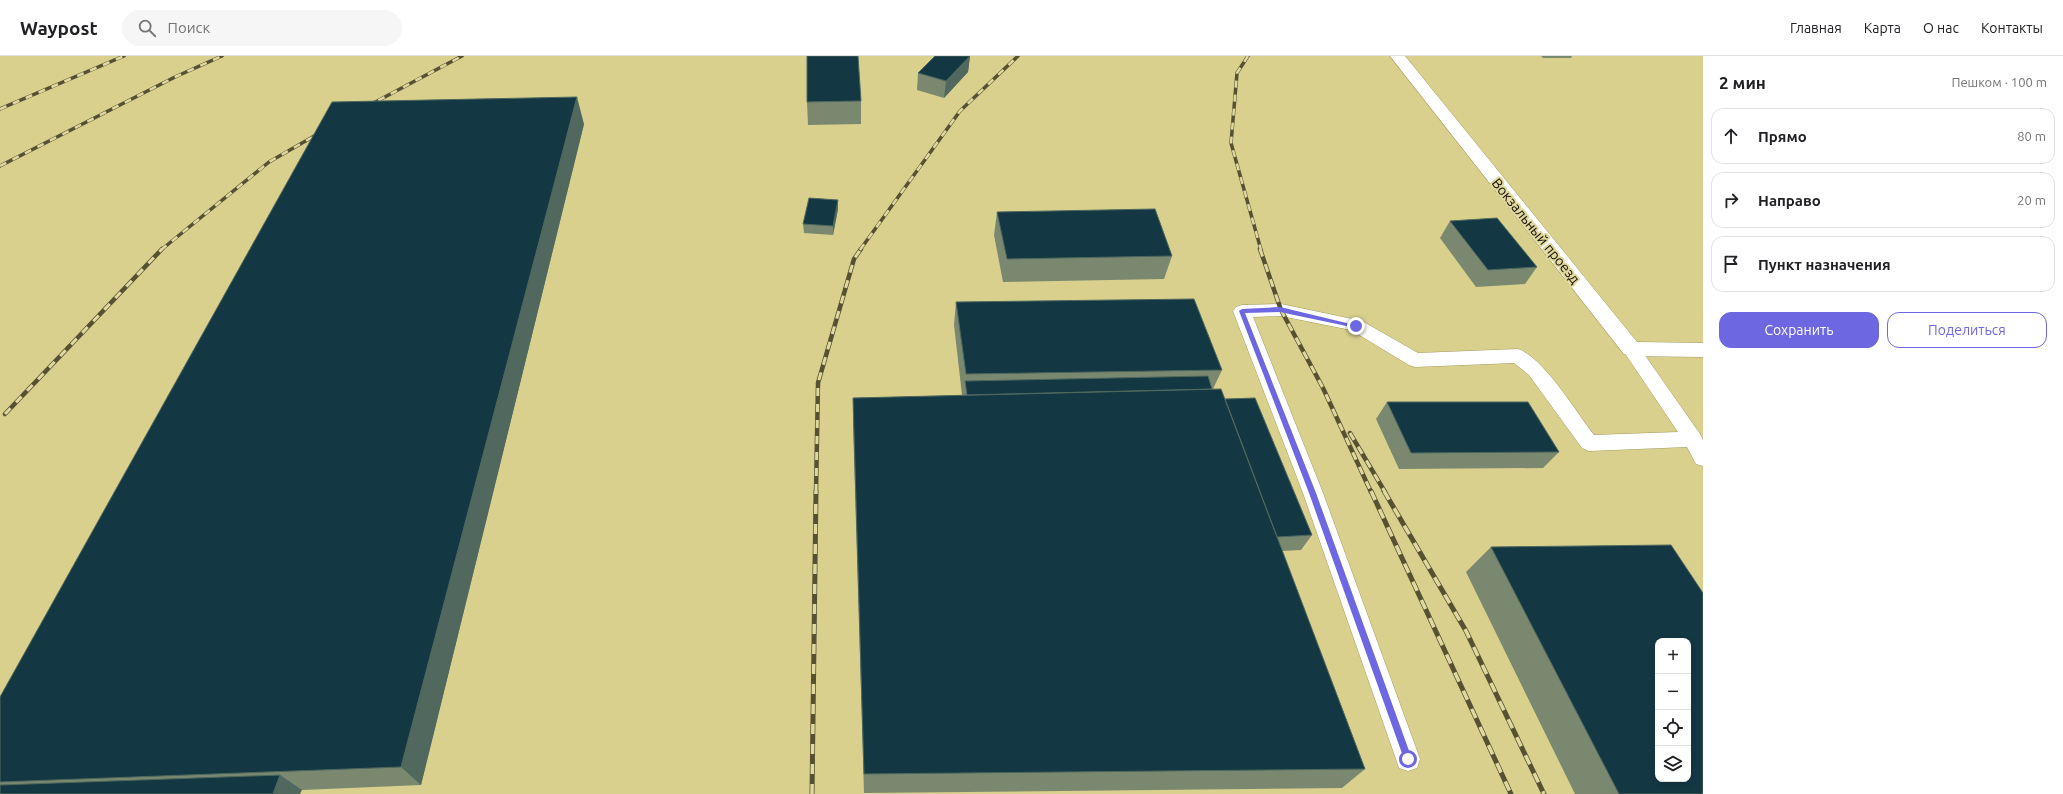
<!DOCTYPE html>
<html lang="ru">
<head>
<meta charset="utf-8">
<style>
	body { margin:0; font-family:Ubuntu,sans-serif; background:#f6f6f6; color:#202124 }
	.controls { position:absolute; right:12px; bottom:12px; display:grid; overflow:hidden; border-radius:8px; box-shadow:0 2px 6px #0003 }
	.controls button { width:36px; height:36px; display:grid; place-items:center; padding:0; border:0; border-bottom:1px solid #e0e0e0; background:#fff; color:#202124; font:20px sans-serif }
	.stop { position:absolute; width:12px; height:12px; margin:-9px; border:3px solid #6d67e1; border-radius:50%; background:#fff }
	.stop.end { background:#6d67e1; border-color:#fff; box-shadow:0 1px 4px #0008 }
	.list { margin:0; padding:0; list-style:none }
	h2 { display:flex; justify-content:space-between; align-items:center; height:52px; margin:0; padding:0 16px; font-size:17px }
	h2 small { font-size:13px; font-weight:400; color:#757577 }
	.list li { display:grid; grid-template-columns:26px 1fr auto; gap:12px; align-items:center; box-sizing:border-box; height:56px; margin:0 8px 8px; padding:0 8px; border:1px solid #e0e0e0; border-radius:12px }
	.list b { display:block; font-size:15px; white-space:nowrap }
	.list em { font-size:13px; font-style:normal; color:#757577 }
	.actions { display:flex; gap:8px; padding:12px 16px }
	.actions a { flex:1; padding:9px 0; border:1px solid #6d67e1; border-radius:12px; text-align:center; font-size:14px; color:#6d67e1 }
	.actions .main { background:#6d67e1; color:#fff }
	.icon { flex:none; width:22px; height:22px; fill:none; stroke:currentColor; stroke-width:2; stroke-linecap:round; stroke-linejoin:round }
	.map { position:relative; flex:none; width:1703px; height:738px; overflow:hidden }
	header { display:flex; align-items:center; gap:24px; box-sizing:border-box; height:56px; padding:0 20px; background:#fff; border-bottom:1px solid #e0e0e0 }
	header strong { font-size:19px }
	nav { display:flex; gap:22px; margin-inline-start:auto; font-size:14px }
	.search { width:280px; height:36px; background:#f6f6f6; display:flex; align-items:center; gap:10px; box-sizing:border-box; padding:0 14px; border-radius:22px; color:#757577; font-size:15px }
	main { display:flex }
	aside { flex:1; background:#fff }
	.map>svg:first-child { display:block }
	.built { fill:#d9d08d; fill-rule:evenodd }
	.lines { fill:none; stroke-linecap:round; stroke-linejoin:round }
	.service-casing { stroke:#a49c64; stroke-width:1 }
	.minor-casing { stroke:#a49c64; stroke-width:1 }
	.service { fill:#fff; fill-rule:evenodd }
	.minor { fill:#fff; fill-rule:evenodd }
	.rail-far2-casing { stroke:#565133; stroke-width:3.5 }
	.rail-far1-casing { stroke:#565133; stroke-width:4.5 }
	.rail-casing { stroke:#565133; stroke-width:5 }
	.rail-far2 { stroke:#e0d89e; stroke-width:2.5; stroke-dasharray:7; stroke-linecap:butt }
	.rail-far1 { stroke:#e0d89e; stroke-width:3; stroke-dasharray:8; stroke-linecap:butt }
	.rail { stroke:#e0d89e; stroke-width:3.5; stroke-dasharray:10; stroke-linecap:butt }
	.wall { fill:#7a8870 }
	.shaded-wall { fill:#50685e }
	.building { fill:#133843; stroke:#50685e; fill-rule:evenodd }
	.route { fill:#6d67e1 }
	.labels { text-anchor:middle; stroke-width:4; stroke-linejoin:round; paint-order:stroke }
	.street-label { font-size:14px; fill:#130f00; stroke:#e0d89e }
</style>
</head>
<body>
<header>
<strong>Waypost</strong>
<div class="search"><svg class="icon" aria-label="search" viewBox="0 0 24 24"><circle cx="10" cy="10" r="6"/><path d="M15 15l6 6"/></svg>Поиск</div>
<nav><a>Главная</a><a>Карта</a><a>О нас</a><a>Контакты</a></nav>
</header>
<main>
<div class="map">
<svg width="1703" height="738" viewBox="0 0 1703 738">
	<rect width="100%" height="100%" fill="#e0d89e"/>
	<path class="built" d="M0,0h1703v738h-1703zM1658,585h30v138h-30z"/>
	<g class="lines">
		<g class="service-casing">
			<path id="service" d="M1281,248l81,17 56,32 100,-4c25,8 59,64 76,86l84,-3 -56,-83 3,-5 6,-1 6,1 63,90 3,6v26l-7,-2 -9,-17 -98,4 -7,-3 -53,-73 -15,-12 -99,4 -6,-2 -58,-35 -70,-14 -28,1 70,176 97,266 -3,9 -9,3 -9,-3 -3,-9 -93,-266 -70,-182 3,-4 6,-2z"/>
		</g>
		<g class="minor-casing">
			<path id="minor" d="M1390,0h15l232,286 66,1v14l-72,-1 -7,-2z"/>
		</g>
		<use href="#service" class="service"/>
		<use href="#minor" class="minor"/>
		<g class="rail-far2-casing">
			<path id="rail-far2" d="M1248,0l-11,17 -6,70 30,107
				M366,51l96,-51
				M0,53l124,-53
				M0,110l175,-89 47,-21
				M161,194l108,-88 54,-31
				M860,194l100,-139 58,-55"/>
		</g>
		<g class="rail-far1-casing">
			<path id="rail-far1" d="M1260,193l21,61 42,78 48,104
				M5,358l157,-165
				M1350,377l35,59
				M816,436l2,-109 36,-124 7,-10"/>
		</g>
		<g class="rail-casing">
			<path id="rail" d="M1371,435l140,303
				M1384,435l82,140 78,163
				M812,738l4,-303"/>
		</g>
		<use href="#rail-far2" class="rail-far2"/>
		<use href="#rail-far1" class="rail-far1"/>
		<use href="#rail" class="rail"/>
	</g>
	<path class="wall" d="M970,0l-2,16 -24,26 -27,-8 1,-17z
		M1541,0h31l-1,2h-28z
		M861,45v23l-53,1 -1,-23z
		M584,68l-163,661 -119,5 -302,4v-97z
		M838,153l-5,26 -29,-2 -1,-9z
		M997,156l175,44 -8,23 -161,3 -9,-47z
		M1450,165l87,46 -12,17 -49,3 -36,-49z
		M956,246l266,68 -9,19 12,10 87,136 -11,15 -19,1 83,218 -23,19 -478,5 -11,-369v-26l109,-3 -8,-70z
		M1387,346l172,50 -16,16 -144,1 -23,-50z
		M1491,491l212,247h-128l-109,-222z"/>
	<path class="shaded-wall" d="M970,0l-2,16 -24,26 2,-17z
		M577,41l7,27 -163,661 -20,-18z
		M838,144v9l-5,26v-9z
		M280,719l22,15 -2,4h-27z"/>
	<path class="building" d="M807,0h51l3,45 -54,1z
		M935,0h35l-24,25 -28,-8z
		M577,41l-176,670 -401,15v-85l332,-595z
		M809,142l29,2 -5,26 -30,-2z
		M1155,153l17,47 -165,3 -10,-47z
		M1497,162l40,49 -49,3 -38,-49z
		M1194,243l28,71 -256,4 -10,-72z
		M1208,320l4,13 -245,6 -2,-14z
		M1221,333l144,380 -501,5 -11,-376z
		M1255,342l57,137 -35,2 -52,-138z
		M1387,346h141l31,50 -148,1z
		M1671,489l32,48v201h-84l-128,-247zM1658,585h30v138h-30z
		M280,719l-7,19h-273v-9z"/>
	<path class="route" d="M1280,251l79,19 -3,2 -76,-16 -35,1 71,180 96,266 -4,4 -4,-4 -95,-266 -70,-182 3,-2z"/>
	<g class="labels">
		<g class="street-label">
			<text transform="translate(1536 175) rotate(51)" y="5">Вокзальный проезд</text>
		</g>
	</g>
</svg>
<div class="controls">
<button>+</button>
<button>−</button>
<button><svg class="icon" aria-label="locate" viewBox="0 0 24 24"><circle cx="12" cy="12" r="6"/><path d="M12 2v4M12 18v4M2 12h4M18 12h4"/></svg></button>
<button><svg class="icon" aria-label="layers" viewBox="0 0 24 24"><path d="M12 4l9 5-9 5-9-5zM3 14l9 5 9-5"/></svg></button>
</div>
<div class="stop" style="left:1408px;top:703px"></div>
<div class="stop end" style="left:1356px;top:270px"></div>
</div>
<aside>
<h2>2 мин<small>Пешком · 100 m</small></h2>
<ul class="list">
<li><svg class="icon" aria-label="ahead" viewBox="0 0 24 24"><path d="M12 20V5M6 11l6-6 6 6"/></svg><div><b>Прямо</b></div><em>80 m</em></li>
<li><svg class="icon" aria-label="right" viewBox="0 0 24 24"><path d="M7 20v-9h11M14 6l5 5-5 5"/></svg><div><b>Направо</b></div><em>20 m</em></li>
<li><svg class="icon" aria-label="arrive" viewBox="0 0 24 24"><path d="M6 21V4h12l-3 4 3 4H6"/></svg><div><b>Пункт назначения</b></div></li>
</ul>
<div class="actions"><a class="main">Сохранить</a><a>Поделиться</a></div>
</aside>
</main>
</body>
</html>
